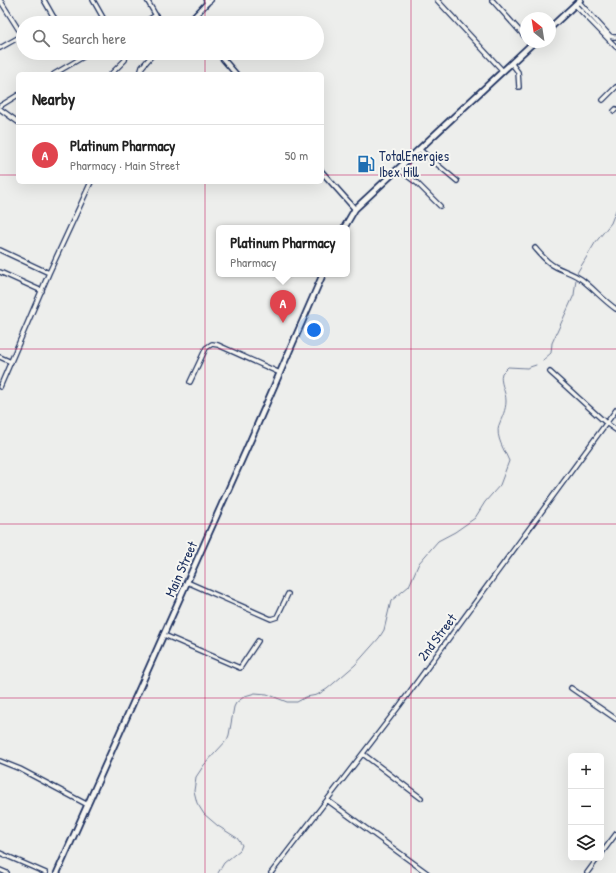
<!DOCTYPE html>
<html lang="en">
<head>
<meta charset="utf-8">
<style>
	body { margin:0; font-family:"Patrick Hand",sans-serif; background:#f2f2f2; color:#222 }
	.controls { position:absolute; right:12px; bottom:12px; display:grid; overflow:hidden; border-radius:6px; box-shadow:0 4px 16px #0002 }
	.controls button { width:36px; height:36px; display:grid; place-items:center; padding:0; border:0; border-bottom:1px solid #e0e0e0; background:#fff; color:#222; font:20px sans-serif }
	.compass { position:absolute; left:520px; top:12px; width:36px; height:36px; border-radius:50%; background:#fff; box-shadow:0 4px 16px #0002; rotate:330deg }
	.you { position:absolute; left:314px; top:330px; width:14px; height:14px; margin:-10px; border:3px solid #fff; border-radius:50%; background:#1a73e8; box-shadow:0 0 0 6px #1a73e833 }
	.badge { display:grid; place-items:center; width:26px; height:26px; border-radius:50%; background:#ea580c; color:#fff; font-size:13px; font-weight:700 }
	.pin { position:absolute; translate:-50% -33px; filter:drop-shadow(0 1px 2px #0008) }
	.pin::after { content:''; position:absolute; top:21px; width:14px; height:12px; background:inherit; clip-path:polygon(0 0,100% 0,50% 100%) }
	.popup { position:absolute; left:216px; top:225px; width:134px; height:52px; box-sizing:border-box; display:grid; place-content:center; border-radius:6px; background:#fff; filter:drop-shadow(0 1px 3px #0005); font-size:13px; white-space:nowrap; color:#767676 }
	.popup b { font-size:15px; color:#222 }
	.popup::after { content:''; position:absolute; left:50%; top:100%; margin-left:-8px; border:8px solid transparent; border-top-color:#fff }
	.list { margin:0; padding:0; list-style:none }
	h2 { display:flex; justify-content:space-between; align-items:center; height:52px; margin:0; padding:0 16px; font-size:17px }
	h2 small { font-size:13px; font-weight:400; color:#767676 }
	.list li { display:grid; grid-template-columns:26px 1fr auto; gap:12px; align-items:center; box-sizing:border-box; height:60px; padding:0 16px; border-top:1px solid #e0e0e0 }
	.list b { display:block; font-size:15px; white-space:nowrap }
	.list p { margin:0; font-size:13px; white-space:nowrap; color:#767676 }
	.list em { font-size:13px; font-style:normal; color:#767676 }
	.icon { flex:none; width:22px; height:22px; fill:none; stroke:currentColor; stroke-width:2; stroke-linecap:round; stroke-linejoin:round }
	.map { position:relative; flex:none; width:616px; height:873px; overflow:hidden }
	.search { position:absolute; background:#fff; box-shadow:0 4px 16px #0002; left:16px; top:16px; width:308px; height:44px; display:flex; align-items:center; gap:10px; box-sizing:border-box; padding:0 14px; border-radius:22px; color:#767676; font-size:15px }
	.panel { position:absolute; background:#fff; box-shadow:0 4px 16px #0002; left:16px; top:72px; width:308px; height:112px; border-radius:6px }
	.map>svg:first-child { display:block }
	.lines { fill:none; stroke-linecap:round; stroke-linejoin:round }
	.stream { stroke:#6e7a96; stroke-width:1 }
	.minor-casing { stroke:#1b2f5e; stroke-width:6 }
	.tertiary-casing { stroke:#1b2f5e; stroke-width:7 }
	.secondary-casing { stroke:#1b2f5e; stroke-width:8 }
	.minor { stroke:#f6f6f2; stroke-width:3.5 }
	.tertiary { stroke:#f6f6f2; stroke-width:4 }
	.secondary { stroke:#f6f6f2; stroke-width:4.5 }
	.grid { fill:none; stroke:#c2185b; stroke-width:1; stroke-opacity:0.55 }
	.labels { text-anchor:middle; stroke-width:4; stroke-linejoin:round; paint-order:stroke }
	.poi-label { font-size:14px; fill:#1b2f5e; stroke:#f6f6f2; text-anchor:start }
	.street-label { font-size:14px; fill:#1b2f5e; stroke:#f6f6f2 }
</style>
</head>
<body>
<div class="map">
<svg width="616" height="873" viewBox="0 0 616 873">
	<rect width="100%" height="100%" fill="#edeeec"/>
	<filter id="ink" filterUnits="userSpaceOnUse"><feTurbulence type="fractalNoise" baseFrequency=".025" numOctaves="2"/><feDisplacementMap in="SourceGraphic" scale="8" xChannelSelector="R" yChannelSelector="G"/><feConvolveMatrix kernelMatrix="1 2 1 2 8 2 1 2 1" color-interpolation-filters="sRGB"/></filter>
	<g filter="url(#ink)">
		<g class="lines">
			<path class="stream" d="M577,273l18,-30 16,-20 5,-13
				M543,360l8,-7 1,-10 22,-48 2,-16
				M218,873l6,-10 16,-13 2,-5 -5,-7 -19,-12 -14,-12 -7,-11 -3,-12 2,-14 8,-12 23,-25 2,-5 5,-28 2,-4 9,-7 10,-3 12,1 20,8h10l9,-5 11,-2 10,-6 28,-24 24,-27 5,-8 7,-29 18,-15 10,-23 19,-22 17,-9 20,-14 10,-16 15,-17 9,-24c-4,-10 -14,-24 -10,-36 3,-8 7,-15 7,-24 0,-10 -7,-19 -4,-28l6,-6 19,1 9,-3"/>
			<g class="minor-casing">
				<path id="minor" d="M0,0l22,35
					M44,0l13,23
					M93,0l13,23
					M147,0l13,23
					M437,0l66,71
					M492,0l34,38
					M579,2l31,34 3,1h3
					M207,3l4,-3
					M575,5l41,42
					M43,23l11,-6
					M143,23l13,-8
					M0,48l23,-13
					M75,53l4,6
					M512,64l6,8 1,15
					M54,74l36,-21
					M111,74l14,-14 1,-5 -1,-2
					M140,74l2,-7 12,-14
					M603,100l13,-13
					M0,106l18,-11
					M0,109l18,13
					M614,111l2,-2
					M419,149l38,32
					M398,169l19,14 23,23
					M535,248c6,7 12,15 21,19 8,4 16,6 25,12 12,9 22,21 35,30
					M0,250l49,23
					M0,272l42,19
					M0,357l11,5
					M550,372l56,51 10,7
					M190,382l16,-34 6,-4 6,1 62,28
					M0,387l49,-114 42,-91
					M187,582l84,37 6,-2 11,-23
					M164,635l76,33 18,-27
					M571,688l45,31
					M363,754l58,44
					M0,761l20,8 68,36
					M327,800l100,73
					M0,853l46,20
					M601,854l15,-20
					M0,870l7,3
					M271,873l129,-168 216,-295
					M587,873l11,-15"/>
			</g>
			<g class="tertiary-casing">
				<path id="tertiary" d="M192,23l-2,-2 17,-18 -1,-3
					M218,53l18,21
					M322,172l33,37"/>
			</g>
			<g class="secondary-casing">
				<path id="secondary" d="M550,28l30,-28
					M344,228l11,-19 179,-167
					M57,873l194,-434 72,-165"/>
			</g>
			<use href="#minor" class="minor"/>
			<use href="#tertiary" class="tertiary"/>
			<use href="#secondary" class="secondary"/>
		</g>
	</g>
	<path class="grid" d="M205,0v23M411,0v873M205,53v21M0,175h18M322,175h294M205,182v691M0,349h616M0,524h616M0,698h616"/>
	<defs>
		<g id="fuel-bare" transform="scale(1.38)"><path d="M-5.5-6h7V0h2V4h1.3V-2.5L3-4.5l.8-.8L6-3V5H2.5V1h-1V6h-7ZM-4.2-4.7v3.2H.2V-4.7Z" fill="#1f6fb2" stroke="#f6f6f2" stroke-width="2.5" paint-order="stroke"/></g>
	</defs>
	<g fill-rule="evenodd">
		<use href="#fuel-bare" x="366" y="164"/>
	</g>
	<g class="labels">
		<g class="poi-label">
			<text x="379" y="161">TotalEnergies<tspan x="379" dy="16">Ibex Hill</tspan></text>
		</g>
		<g class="street-label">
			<text transform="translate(181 569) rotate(-66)" y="5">Main Street</text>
			<text transform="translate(437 637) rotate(-53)" y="5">2nd Street</text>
		</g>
	</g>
</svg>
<div class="controls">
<button>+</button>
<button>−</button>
<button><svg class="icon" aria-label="layers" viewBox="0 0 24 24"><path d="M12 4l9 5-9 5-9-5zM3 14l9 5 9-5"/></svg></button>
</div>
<svg class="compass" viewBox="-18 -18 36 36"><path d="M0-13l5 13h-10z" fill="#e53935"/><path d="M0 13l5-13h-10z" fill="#767676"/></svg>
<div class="you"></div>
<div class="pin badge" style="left:283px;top:323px;background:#e0444e">A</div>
<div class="popup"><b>Platinum Pharmacy</b>Pharmacy</div>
<div class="search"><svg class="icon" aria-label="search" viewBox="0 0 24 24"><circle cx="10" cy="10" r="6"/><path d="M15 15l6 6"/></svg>Search here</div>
<section class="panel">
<h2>Nearby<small></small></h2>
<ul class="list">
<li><span class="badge" style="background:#e0444e">A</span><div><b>Platinum Pharmacy</b><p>Pharmacy · Main Street</p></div><em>50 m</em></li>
</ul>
</section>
</div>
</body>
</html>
